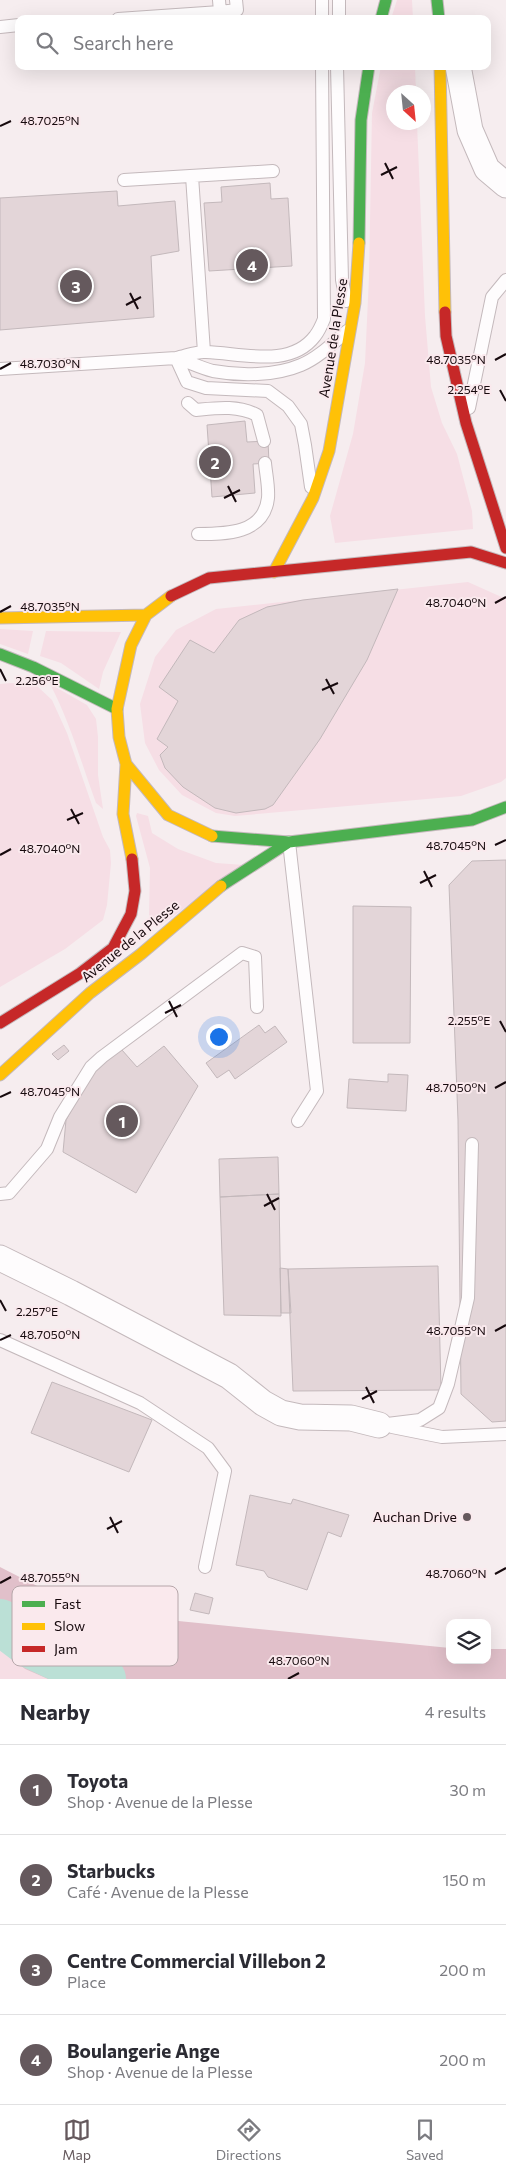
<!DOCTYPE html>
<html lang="en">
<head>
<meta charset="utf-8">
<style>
	body { margin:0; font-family:Commissioner,sans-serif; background:#f2f2f3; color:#2b2b33 }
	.controls { position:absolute; right:15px; bottom:15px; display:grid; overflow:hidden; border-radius:10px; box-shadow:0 5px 20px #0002 }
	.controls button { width:45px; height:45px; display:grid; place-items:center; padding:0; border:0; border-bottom:1px solid #e1e1e2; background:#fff; color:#2b2b33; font:25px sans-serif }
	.compass { position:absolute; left:386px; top:85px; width:45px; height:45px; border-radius:50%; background:#fff; box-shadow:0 5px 20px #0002; rotate:153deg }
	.you { position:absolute; left:218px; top:1036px; width:18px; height:18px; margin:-12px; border:4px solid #fff; border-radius:50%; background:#1a73e8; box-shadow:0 0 0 8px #1a73e833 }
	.badge { display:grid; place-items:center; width:32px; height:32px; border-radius:50%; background:#65595d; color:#fff; font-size:16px; font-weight:700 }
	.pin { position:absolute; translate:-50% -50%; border:2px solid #fff; box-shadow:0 1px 5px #0006 }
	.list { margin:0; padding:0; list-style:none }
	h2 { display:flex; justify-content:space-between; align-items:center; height:65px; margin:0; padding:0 20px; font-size:21px }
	h2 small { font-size:16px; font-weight:400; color:#7c7c81 }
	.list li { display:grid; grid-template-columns:32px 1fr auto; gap:15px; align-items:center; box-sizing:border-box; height:90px; padding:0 20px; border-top:1px solid #e1e1e2 }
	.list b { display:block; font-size:19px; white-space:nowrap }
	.list p { margin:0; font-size:16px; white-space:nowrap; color:#7c7c81 }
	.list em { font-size:16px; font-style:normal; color:#7c7c81 }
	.icon { flex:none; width:28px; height:28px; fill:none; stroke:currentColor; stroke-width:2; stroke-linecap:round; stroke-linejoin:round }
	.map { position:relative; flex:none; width:506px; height:1679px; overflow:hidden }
	.search { position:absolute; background:#fff; box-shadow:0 5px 20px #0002; left:15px; right:15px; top:15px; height:55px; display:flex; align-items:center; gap:12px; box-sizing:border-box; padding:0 18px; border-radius:10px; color:#7c7c81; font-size:19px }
	.sheet { height:425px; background:#fff }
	nav { display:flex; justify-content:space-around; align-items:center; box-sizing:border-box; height:70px; border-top:1px solid #e1e1e2; background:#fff; font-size:14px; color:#7c7c81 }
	nav a { display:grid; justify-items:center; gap:2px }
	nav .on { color:#65595d }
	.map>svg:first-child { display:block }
	.green { fill:#f6dee5 }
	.forest { fill:#e1c0ca }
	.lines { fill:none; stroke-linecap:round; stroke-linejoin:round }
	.river { stroke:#bbe0d6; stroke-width:46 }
	.building { fill:#e3d5d8; stroke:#c3b8bb }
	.lane-casing { stroke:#c4b9bc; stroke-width:14 }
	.street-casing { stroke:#c4b9bc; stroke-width:27 }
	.fast-casing { stroke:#c4b9bc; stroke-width:13 }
	.slow-casing { stroke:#c4b9bc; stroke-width:13 }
	.jam-casing { stroke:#c4b9bc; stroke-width:13 }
	.lane { stroke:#fefcfd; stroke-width:12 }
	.street { stroke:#fefcfd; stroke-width:25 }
	.fast { stroke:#4caf50; stroke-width:11 }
	.slow { stroke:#ffc107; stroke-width:11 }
	.jam { stroke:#c62828; stroke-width:11 }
	.ticks { fill:none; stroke:#170a0e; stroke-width:2 }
	.poi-dot { fill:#65595d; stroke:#fae9ed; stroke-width:2 }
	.labels { text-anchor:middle; stroke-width:4; stroke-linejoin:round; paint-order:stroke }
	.street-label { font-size:14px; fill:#170a0e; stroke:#fae9ed }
	.poi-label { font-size:14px; fill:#170a0e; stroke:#fae9ed; text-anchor:end }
	.key { fill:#fae9ed; stroke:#b6a6aa; stroke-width:1 }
	.key-label { font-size:14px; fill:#170a0e }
	.ticks-label { font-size:12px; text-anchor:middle; fill:#170a0e; stroke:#fae9ed; stroke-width:4; stroke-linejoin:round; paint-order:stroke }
</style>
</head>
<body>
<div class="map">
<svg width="506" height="1679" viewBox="0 0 506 1679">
	<rect width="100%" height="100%" fill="#f6edef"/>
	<path class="green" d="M397,0h15l1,19h-22z
		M381,66h34l1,26h-22v30l23,1 8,193 6,71 11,36 15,31 15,57 1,18 -138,14 -5,-27 23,-82 12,-71 4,-86 3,-164z
		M468,582l38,17v179l-5,4 -40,14 -226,20 -19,-3 -34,-18 -23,-25 -14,-27 -5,-39 15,-47 21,-27 40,-21z
		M0,629l33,2 -5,23 -28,-10z
		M46,631l75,1 -18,40 -4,17 -38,-26 -21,-7z
		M11,683l25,2 16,15 15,33 36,104 7,13 1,13 -4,42 -4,15 -38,29 -65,38v-303z
		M50,684l37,21 9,14 2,18v38l5,34 -7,-6c-15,-41 -26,-81 -46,-119z
		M137,813l11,3 4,17 26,16 38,14 28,2 -83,60 -12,-10 1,-47 -14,-52z
		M0,1648l25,21 23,10h-48z"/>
	<path class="forest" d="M0,1567l88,45 362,36v12h37v-11h19v30h-458l-23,-10 -25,-21z"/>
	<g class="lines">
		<path class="river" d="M0,1622l32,24 71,33"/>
	</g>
	<path class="building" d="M270,183l1,16 17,-1 4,68 -83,5 -5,-68 18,-1 -1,-15z
		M117,191l1,15 57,-5 4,50 -28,5 3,61 -154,13v-132z
		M245,421l2,21 21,-1 1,22 -16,1 2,29 -43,4 -5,-72z
		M398,589l-31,71 -47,79 -47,66 -8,4 -29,4 -21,-5 -32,-21 -18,-19 -5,-13 8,-8 -11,-8 21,-38 -19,-14 31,-47 24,13 25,-33 28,-13 36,-7z
		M506,860v561l-14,1 -31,-28 -3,-274 -9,-235 23,-24z
		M353,906l58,1 -1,136h-57z
		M259,1025l6,8 10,-7 12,16 -52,37 -6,-9 -12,8 -11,-15z
		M64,1045l5,6 -11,9 -6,-6z
		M164,1046l34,40 -62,107 -73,-41 3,-32 30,-54 26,-16 15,17z
		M388,1074l20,1 -2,36 -59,-3 2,-29 39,3z
		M278,1157l1,37 -59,3 -1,-38z
		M279,1194l2,122 -57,-1 -4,-118z
		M438,1266l3,124 -148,1 -5,-122z
		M280,1268l8,1 3,44h-10z
		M52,1382l100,38 -23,52 -98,-39z
		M250,1495l41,9 2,-5 56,16 -8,22 -13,-5 -21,58 -39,-13 -4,-6 -28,-6z
		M195,1593l18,5 -4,16 -19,-4z"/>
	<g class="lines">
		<g class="lane-casing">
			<path id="lane" d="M322,0v19
				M220,12l17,-2 -1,-10
				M118,19l102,-7 -1,-12
				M339,19v-19
				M0,27l19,-2
				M337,66l5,214 4,21
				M192,176l12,176
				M124,180l149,-9
				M176,358l11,24 19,6 62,3 20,15 13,18 4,21 6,42
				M177,358c12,4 24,10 36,13 27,5 62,5 88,-6 17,-7 32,-22 46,-34
				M0,369l176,-11c10,-2 21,-7 30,-6 35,1 84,17 109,-16 4,-5 7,-12 9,-17l-2,-253
				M188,403l8,7c21,-2 41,-5 61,5l7,26
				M469,408l23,-111 14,-17
				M198,534c28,0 66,0 70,-36 1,-11 -2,-24 -3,-35
				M289,842l28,249 -19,30
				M0,1194l9,-1 38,-44 13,-32 31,-50 11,-10 140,-104 13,4 2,50
				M0,1340l140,63 68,45 17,23 -20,96
				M379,1425l41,-5 19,-12 9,-24 20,-86 4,-154
				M392,1427l50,10 64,-3"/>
		</g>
		<g class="street-casing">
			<path id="street" d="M458,66l12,64 17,39 19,16
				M0,1258l71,35 158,83 34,27 18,10 19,4 51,1 28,7"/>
		</g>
		<g class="fast-casing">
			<path id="fast" d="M437,0l2,19
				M381,19l5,-19
				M359,243l2,-123 8,-54
				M0,654l33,13 84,42
				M212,836l77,6 183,-22 34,-13
				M221,886l68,-44"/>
		</g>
		<g class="slow-casing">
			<path id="slow" d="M440,66l5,246
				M274,572l39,-74 16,-47 26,-148 4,-60
				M171,596l-25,19 -15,30 -14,64 2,28 7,27 42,51 44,21
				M0,618l146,-3
				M126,764l-3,50 9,45
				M0,1075l90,-82 51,-39 80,-68"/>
		</g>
		<g class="jam-casing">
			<path id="jam" d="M445,312l1,24 20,87 40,125
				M171,596l38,-18 262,-26 35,11
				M0,1023l79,-49 34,-26 18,-34 4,-23 -3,-32"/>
		</g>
		<use href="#lane" class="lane"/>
		<use href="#street" class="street"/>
		<use href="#fast" class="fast"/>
		<use href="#slow" class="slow"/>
		<use href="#jam" class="jam"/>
	</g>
	<path class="ticks" d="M0,126l11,-5M385,163l8,16M381,175l16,-8M130,293l8,16M126,305l15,-8M495,360l11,-6M0,369l11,-6M500,390l6,11M228,486l8,16M224,498l16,-8M495,603l11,-6M0,612l11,-6M0,669l6,12M326,679l8,15M322,690l16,-7M71,809l8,15M67,820l16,-7M495,845l11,-5M0,855l11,-6M424,871l8,16M420,883l16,-8M169,1001l8,16M165,1013l16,-8M500,1021l6,11M495,1088l11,-6M0,1097l11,-5M267,1194l8,16M264,1206l15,-8M0,1300l6,11M495,1331l11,-6M0,1340l11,-5M366,1387l8,16M362,1399l15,-8M110,1517l8,16M107,1529l15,-8M495,1574l11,-6M0,1583l11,-6M288,1679l11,-6"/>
	<circle class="poi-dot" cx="467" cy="1517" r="5"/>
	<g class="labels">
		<g class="street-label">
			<text transform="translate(333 338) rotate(-81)" y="5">Avenue de la Plesse</text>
			<text transform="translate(130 941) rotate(-39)" y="5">Avenue de la Plesse</text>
		</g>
		<g class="poi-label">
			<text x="457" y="1522">Auchan Drive</text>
		</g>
	</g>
	<rect x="12" y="1586" width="166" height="80" rx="8" class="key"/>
	<rect x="22" y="1601" width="23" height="6" fill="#4caf50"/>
	<rect x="22" y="1623" width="23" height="7" fill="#ffc107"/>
	<rect x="22" y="1646" width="23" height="6" fill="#c62828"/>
	<g class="key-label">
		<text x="54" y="1609">Fast</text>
		<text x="54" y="1631">Slow</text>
		<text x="54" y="1654">Jam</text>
	</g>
	<g class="ticks-label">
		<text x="50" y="125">48.7025°N</text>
		<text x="456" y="364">48.7035°N</text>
		<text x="50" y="368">48.7030°N</text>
		<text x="469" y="394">2.254°E</text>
		<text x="456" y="607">48.7040°N</text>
		<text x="50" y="611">48.7035°N</text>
		<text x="37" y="685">2.256°E</text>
		<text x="456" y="850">48.7045°N</text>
		<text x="50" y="853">48.7040°N</text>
		<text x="469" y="1025">2.255°E</text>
		<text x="456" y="1092">48.7050°N</text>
		<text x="50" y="1096">48.7045°N</text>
		<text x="37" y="1316">2.257°E</text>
		<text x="456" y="1335">48.7055°N</text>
		<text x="50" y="1339">48.7050°N</text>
		<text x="456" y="1578">48.7060°N</text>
		<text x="50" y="1582">48.7055°N</text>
		<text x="299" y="1665">48.7060°N</text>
	</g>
</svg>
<div class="controls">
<button><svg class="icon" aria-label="layers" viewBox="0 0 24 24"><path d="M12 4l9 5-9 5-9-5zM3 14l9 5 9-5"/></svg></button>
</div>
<svg class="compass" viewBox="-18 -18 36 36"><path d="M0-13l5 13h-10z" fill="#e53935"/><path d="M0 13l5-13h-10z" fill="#7c7c81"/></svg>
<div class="you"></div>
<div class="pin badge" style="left:122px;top:1121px">1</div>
<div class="pin badge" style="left:215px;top:462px">2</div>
<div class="pin badge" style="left:76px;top:286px">3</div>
<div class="pin badge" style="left:252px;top:265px">4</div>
<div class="search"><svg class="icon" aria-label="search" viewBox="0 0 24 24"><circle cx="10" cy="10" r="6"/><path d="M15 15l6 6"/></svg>Search here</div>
</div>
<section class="sheet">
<h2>Nearby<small>4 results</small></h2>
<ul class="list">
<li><span class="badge">1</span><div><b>Toyota</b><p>Shop · Avenue de la Plesse</p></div><em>30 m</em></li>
<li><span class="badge">2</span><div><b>Starbucks</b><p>Café · Avenue de la Plesse</p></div><em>150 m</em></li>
<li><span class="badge">3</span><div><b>Centre Commercial Villebon 2</b><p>Place</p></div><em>200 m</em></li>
<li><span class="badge">4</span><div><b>Boulangerie Ange</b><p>Shop · Avenue de la Plesse</p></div><em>200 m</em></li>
</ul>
</section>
<nav>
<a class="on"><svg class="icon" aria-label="map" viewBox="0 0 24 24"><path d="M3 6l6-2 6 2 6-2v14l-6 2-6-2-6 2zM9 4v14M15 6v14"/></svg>Map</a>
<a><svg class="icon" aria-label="directions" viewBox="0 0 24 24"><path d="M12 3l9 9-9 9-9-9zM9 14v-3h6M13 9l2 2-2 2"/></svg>Directions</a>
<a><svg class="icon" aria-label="saved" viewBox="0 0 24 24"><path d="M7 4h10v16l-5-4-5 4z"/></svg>Saved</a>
</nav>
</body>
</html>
